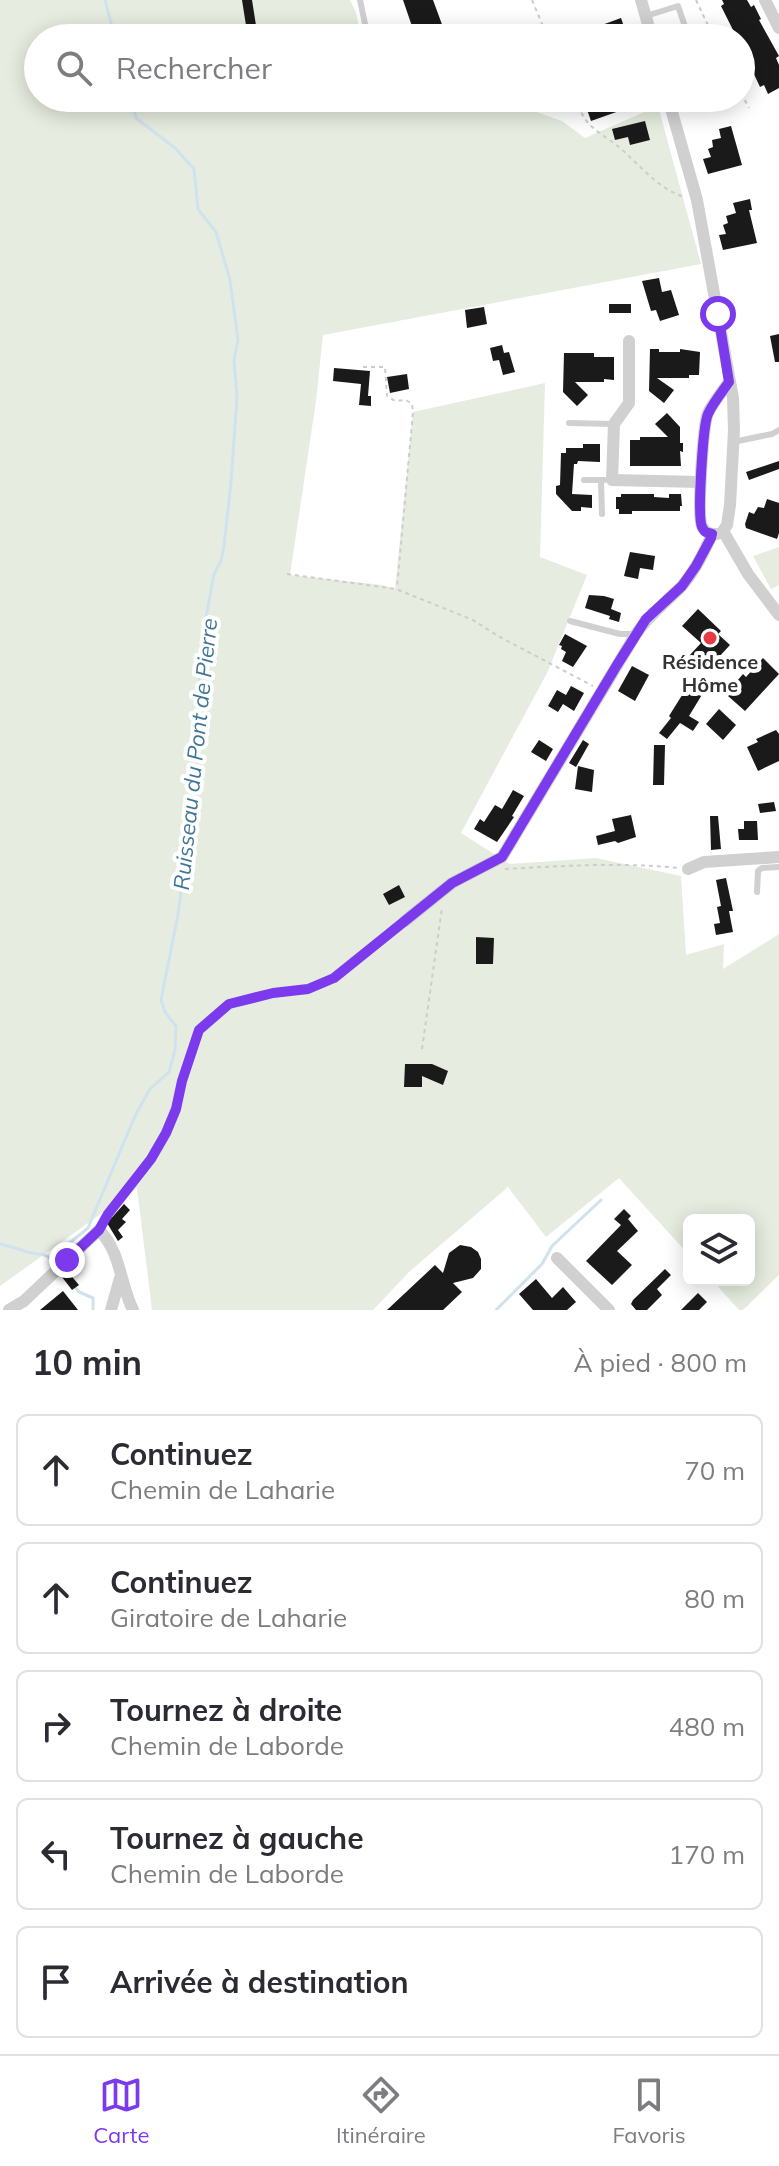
<!DOCTYPE html>
<html lang="fr">
<head>
<meta charset="utf-8">
<style>
	body { margin:0; font-family:Mulish,sans-serif; background:#f7f7f7; color:#2b2b33 }
	.controls { position:absolute; right:24px; bottom:24px; display:grid; overflow:hidden; border-radius:12px; box-shadow:0 4px 20px #0003 }
	.controls button { width:72px; height:72px; display:grid; place-items:center; padding:0; border:0; border-bottom:2px solid #e1e1e2; background:#fff; color:#2b2b33; font:40px sans-serif }
	.stop { position:absolute; width:24px; height:24px; margin:-18px; border:6px solid #7c3aed; border-radius:50%; background:#fff }
	.stop.end { background:#7c3aed; border-color:#fff; box-shadow:0 2px 8px #0008 }
	.list { margin:0; padding:0; list-style:none }
	h2 { display:flex; justify-content:space-between; align-items:center; height:104px; margin:0; padding:0 32px; font-size:34px }
	h2 small { font-size:26px; font-weight:400; color:#7c7c81 }
	.list li { display:grid; grid-template-columns:52px 1fr auto; gap:24px; align-items:center; box-sizing:border-box; height:112px; margin:0 16px 16px; padding:0 16px; border:2px solid #e1e1e2; border-radius:12px }
	.list b { display:block; font-size:30px; white-space:nowrap }
	.list p { margin:0; font-size:26px; white-space:nowrap; color:#7c7c81 }
	.list em { font-size:26px; font-style:normal; color:#7c7c81 }
	.icon { flex:none; width:44px; height:44px; fill:none; stroke:currentColor; stroke-width:2; stroke-linecap:round; stroke-linejoin:round }
	.map { position:relative; flex:none; width:779px; height:1310px; overflow:hidden }
	.search { position:absolute; background:#fff; box-shadow:0 4px 20px #0003; left:24px; right:24px; top:24px; height:88px; display:flex; align-items:center; gap:20px; box-sizing:border-box; padding:0 28px; border-radius:44px; color:#7c7c81; font-size:30px }
	.sheet { height:744px; background:#fff }
	nav { display:flex; justify-content:space-around; align-items:center; box-sizing:border-box; height:112px; border-top:2px solid #e1e1e2; background:#fff; font-size:22px; color:#7c7c81 }
	nav a { display:grid; justify-items:center; gap:4px }
	nav .on { color:#7c3aed }
	.map>svg:first-child { display:block }
	.green { fill:#e6ecdf }
	.lines { fill:none; stroke-linecap:round; stroke-linejoin:round }
	.stream { stroke:#cfe2ee; stroke-width:3 }
	.building { fill:#1a1a1a }
	.path { stroke:#cdcdcd; stroke-width:2; stroke-dasharray:4 4; stroke-linecap:butt }
	.service { stroke:#d0d0d0; stroke-width:6 }
	.minor { stroke:#d0d0d0; stroke-width:12 }
	.route { stroke:#7c3aed; stroke-width:10 }
	.poi-dot { fill:#e63946; stroke:#fff; stroke-width:3 }
	.labels { text-anchor:middle; stroke-width:8; stroke-linejoin:round; paint-order:stroke }
	.poi-label { font-size:20px; font-weight:bold; fill:#333; stroke:#fff }
	.water-label { font-size:22px; font-style:italic; fill:#3f7597; stroke:#fff }
</style>
</head>
<body>
<div class="map">
<svg width="779" height="1310" viewBox="0 0 779 1310">
	<rect width="100%" height="100%" fill="#fff"/>
	<path class="green" d="M0,0h350l6,12 5,26h-323v60h459l65,23 23,17 73,-32 43,158 -378,71 -7,66 -26,174 92,10 13,4 18,-177 132,-29 -5,174 47,18 -40,98 -86,160 49,31 86,-6 85,18 5,79 38,-11 -1,25 56,-35v341l-36,35h-4l-27,-30h37v-60h-60v35l-70,-77 -73,59 -38,-50 -99,85 -36,38h-221l-15,-122 -137,98z
		M779,547v38l-8,4 -18,-33z"/>
	<g class="lines">
		<path class="stream" d="M105,0l10,38
			M0,1244c9,2 18,5 27,8 16,4 18,-1 31,14
			M51,1258l37,-30 47,-112 15,-27 19,-17 6,-22 1,-24 -11,-14 -4,-12 17,-85 22,-173 -3,-21 5,-82 12,-65 7,-13 3,-15 7,-64 6,-84 -3,-38 4,-20 -8,-60 -14,-48 -18,-23 -4,-40 -19,-21 -39,-30 -5,-20
			M75,1287l4,5 14,6v12
			M496,1310l46,-46 10,-18 49,-46"/>
	</g>
	<path class="building" d="M242,0h10l6,38h-10z
		M403,0h30l14,38h-31z
		M722,0h25l4,7 3,-2 7,14 -2,1 20,36 -3,2 3,7v23l-11,6 -4,-9 -4,2 -14,-30 3,-2 -8,-17 -2,-3 -3,1 -15,-30 3,-2z
		M621,18l7,20h-59v-1z
		M525,98h51l-22,11 -4,-10 -20,10z
		M583,98h69l1,1 -62,22z
		M645,121l5,19 -20,5 -2,-8 -13,3 -3,-11z
		M731,126l11,39 -34,9 -5,-15 8,-2 -3,-8 5,-2 -1,-7 9,-2 -2,-9z
		M750,199l2,11h-3l8,33 -34,7 -4,-15 7,-1 -3,-9 5,-2 -2,-7 10,-3 -3,-10z
		M659,278l3,14 9,-2 8,25 -19,6 -4,-11 -5,1 -9,-30z
		M609,304h22v9h-22z
		M484,307l3,17 -20,4 -2,-18z
		M779,334v28h-4l-5,-26z
		M502,345l2,8 5,-1 6,20 -12,3 -4,-15 -6,1 -3,-13z
		M650,349h9v3h21v-3l20,3 -1,23h-10v3h-32l17,12 -10,13 -15,-12z
		M564,353h30v4h20v23l-10,-1v3h-29l13,13 -11,11 -14,-14z
		M334,368l36,3 -2,25h3v10l-12,-1 2,-21 -28,-3z
		M407,374l2,15 -19,4 -3,-16z
		M667,413l13,14v16h3v9l-3,-1 1,15h-51v-26h10v-3h28l-13,-13z
		M583,444h17v18l-22,-1 -1,3h-3l-2,30 20,1v13l-11,-1v4h-9l-16,-17v-8l4,-1 1,-32h5v-5h17z
		M779,461v8l-30,11 -3,-8z
		M621,494h33v3l15,1v-4h12l1,12h-2v5h-48v3h-13v-5h-3v-12h5z
		M767,499l12,4v30l-2,6 -31,-11 -1,-4 4,-12 5,2 4,-7 6,1z
		M630,552l25,4 -2,14 -13,-2 -2,11 -14,-3z
		M589,595l15,1 10,3 -3,10 10,4 -2,9 -10,-3 1,-3 -25,-8z
		M698,609l23,22 -3,3 12,11 -24,26 -17,-15 12,-13 -19,-17z
		M565,634l22,12 -14,21 -11,-6 4,-9 -5,-3 1,-3 -3,-1z
		M763,658l16,16 -34,37 -17,-15 12,-12 -3,-3 6,-7 3,3z
		M632,666l17,9 -14,26 -17,-10z
		M689,684l14,9 -14,23 10,6 -6,9 -13,-8 -13,16 -8,-6 12,-15 -2,-2z
		M571,686l13,7 -10,18 -11,-7 -5,8 -10,-6 9,-16 9,5z
		M719,709l17,16 -13,15 -17,-16z
		M776,730l3,4v27l-21,10 -11,-24 11,-5 -2,-3z
		M539,740l14,9 -7,12 -15,-9z
		M583,740l6,4 -13,23 -7,-4z
		M654,745h11l-1,40h-11z
		M578,766l16,4 -2,22 -17,-3z
		M513,790l11,6 -12,20 2,1 -17,25 -23,-13 6,-10 4,3 11,-17 7,4z
		M774,802l2,9 -16,2 -2,-9z
		M631,815l5,22 -18,6 -3,-2 -17,4 -2,-9 19,-5 -3,-12z
		M710,816h8l3,33 -10,1z
		M744,821h13l1,19h-19l-1,-11h6z
		M726,878l7,33h-4l4,21 -17,3 -2,-11 6,-1 -3,-16 4,-1 -5,-26z
		M399,885l6,12 -16,8 -6,-11z
		M476,937l18,1 -1,26h-17z
		M405,1064h27l16,7 -5,14 -21,-9v11h-18z
		M124,1204l6,6 -8,9 4,3 -8,8 5,7 -5,4 -11,-18z
		M624,1209l7,7 -3,3 10,12 -21,20 15,14 -20,20 -26,-24 35,-36 -7,-6z
		M460,1245l11,2 7,5 3,7v10l-8,9 -20,5 9,9 -19,18h-56l48,-45 8,8 6,-20z
		M665,1269l6,6 -14,14 5,6 -15,15h-11l-5,-6 2,-4z
		M68,1272l11,13 -7,5 -10,-13z
		M536,1279l16,19 11,-11 13,15 -9,8h-34l-14,-16z
		M63,1291l15,19h-38z
		M698,1293l9,9 -8,8h-18z"/>
	<g class="lines">
		<path class="path" d="M532,0l16,38
			M696,0l18,38
			M741,93l8,15
			M575,98c4,10 8,20 15,27 9,9 21,15 30,23 21,18 37,40 64,49
			M363,367h22l2,29 8,5 11,-1 6,4 1,8 -16,176
			M287,574l109,15 77,31 25,16 95,50
			M505,869c59,-3 115,-7 174,-1
			M422,1049l20,-141
			M105,1221c18,-32 47,-57 62,-90 14,-31 16,-72 32,-99 5,-9 22,-23 31,-28 24,-12 53,-9 78,-15 34,-8 63,-40 90,-62"/>
		<path class="service" d="M360,0l8,38
			M646,16l32,-10 11,32
			M569,423l44,1
			M733,442l39,-8 7,-4
			M584,480h20
			M601,480l1,34
			M570,621l50,13h16
			M757,892l1,-21 4,-3 17,-1"/>
		<path class="minor" d="M641,0l11,38
			M765,0l14,28
			M668,98l29,102 36,198 1,32 -4,75 -3,20 -4,6
			M629,341v62l-15,21 -2,56 88,2
			M723,531l25,43 31,41
			M717,534c-7,0 -12,-1 -15,-8 -5,-11 1,-102 6,-113 5,-10 14,-21 21,-31
			M688,869l16,-7 75,-5
			M405,921l47,-38 50,-26 134,-223c13,-19 28,-30 44,-46 14,-15 24,-35 32,-54
			M557,1258l52,52
			M9,1310l15,-9 75,-71c22,22 21,54 34,80
			M111,1310l9,-32"/>
	</g>
	<g class="lines">
		<path class="route" d="M67,1260l32,-30 9,-16 43,-55 15,-26 10,-24 6,-28 17,-51 30,-26 44,-11 35,-4 26,-11 118,-95 50,-26 115,-192 29,-46 36,-33 14,-20 15,-28 1,-4c-6,-2 -7,-1 -10,-7 -5,-11 1,-102 6,-113 5,-11 14,-22 21,-32l-11,-68"/>
	</g>
	<circle class="poi-dot" cx="710" cy="638" r="8"/>
	<g class="labels">
		<g class="poi-label">
			<text x="710" y="669">Résidence<tspan x="710" dy="23">Hôme</tspan></text>
		</g>
		<g class="water-label">
			<text transform="translate(195 754) rotate(-84)" y="8">Ruisseau du Pont de Pierre</text>
		</g>
	</g>
</svg>
<div class="controls">
<button><svg class="icon" aria-label="layers" viewBox="0 0 24 24"><path d="M12 4l9 5-9 5-9-5zM3 14l9 5 9-5"/></svg></button>
</div>
<div class="stop" style="left:718px;top:314px"></div>
<div class="stop end" style="left:67px;top:1260px"></div>
<div class="search"><svg class="icon" aria-label="search" viewBox="0 0 24 24"><circle cx="10" cy="10" r="6"/><path d="M15 15l6 6"/></svg>Rechercher</div>
</div>
<section class="sheet">
<h2>10 min<small>À pied · 800 m</small></h2>
<ul class="list">
<li><svg class="icon" aria-label="ahead" viewBox="0 0 24 24"><path d="M12 20V5M6 11l6-6 6 6"/></svg><div><b>Continuez</b><p>Chemin de Laharie</p></div><em>70 m</em></li>
<li><svg class="icon" aria-label="ahead" viewBox="0 0 24 24"><path d="M12 20V5M6 11l6-6 6 6"/></svg><div><b>Continuez</b><p>Giratoire de Laharie</p></div><em>80 m</em></li>
<li><svg class="icon" aria-label="right" viewBox="0 0 24 24"><path d="M7 20v-9h11M14 6l5 5-5 5"/></svg><div><b>Tournez à droite</b><p>Chemin de Laborde</p></div><em>480 m</em></li>
<li><svg class="icon" aria-label="left" viewBox="0 0 24 24"><path d="M17 20v-9H6M10 6l-5 5 5 5"/></svg><div><b>Tournez à gauche</b><p>Chemin de Laborde</p></div><em>170 m</em></li>
<li><svg class="icon" aria-label="arrive" viewBox="0 0 24 24"><path d="M6 21V4h12l-3 4 3 4H6"/></svg><div><b>Arrivée à destination</b></div></li>
</ul>
</section>
<nav>
<a class="on"><svg class="icon" aria-label="map" viewBox="0 0 24 24"><path d="M3 6l6-2 6 2 6-2v14l-6 2-6-2-6 2zM9 4v14M15 6v14"/></svg>Carte</a>
<a><svg class="icon" aria-label="directions" viewBox="0 0 24 24"><path d="M12 3l9 9-9 9-9-9zM9 14v-3h6M13 9l2 2-2 2"/></svg>Itinéraire</a>
<a><svg class="icon" aria-label="saved" viewBox="0 0 24 24"><path d="M7 4h10v16l-5-4-5 4z"/></svg>Favoris</a>
</nav>
</body>
</html>
